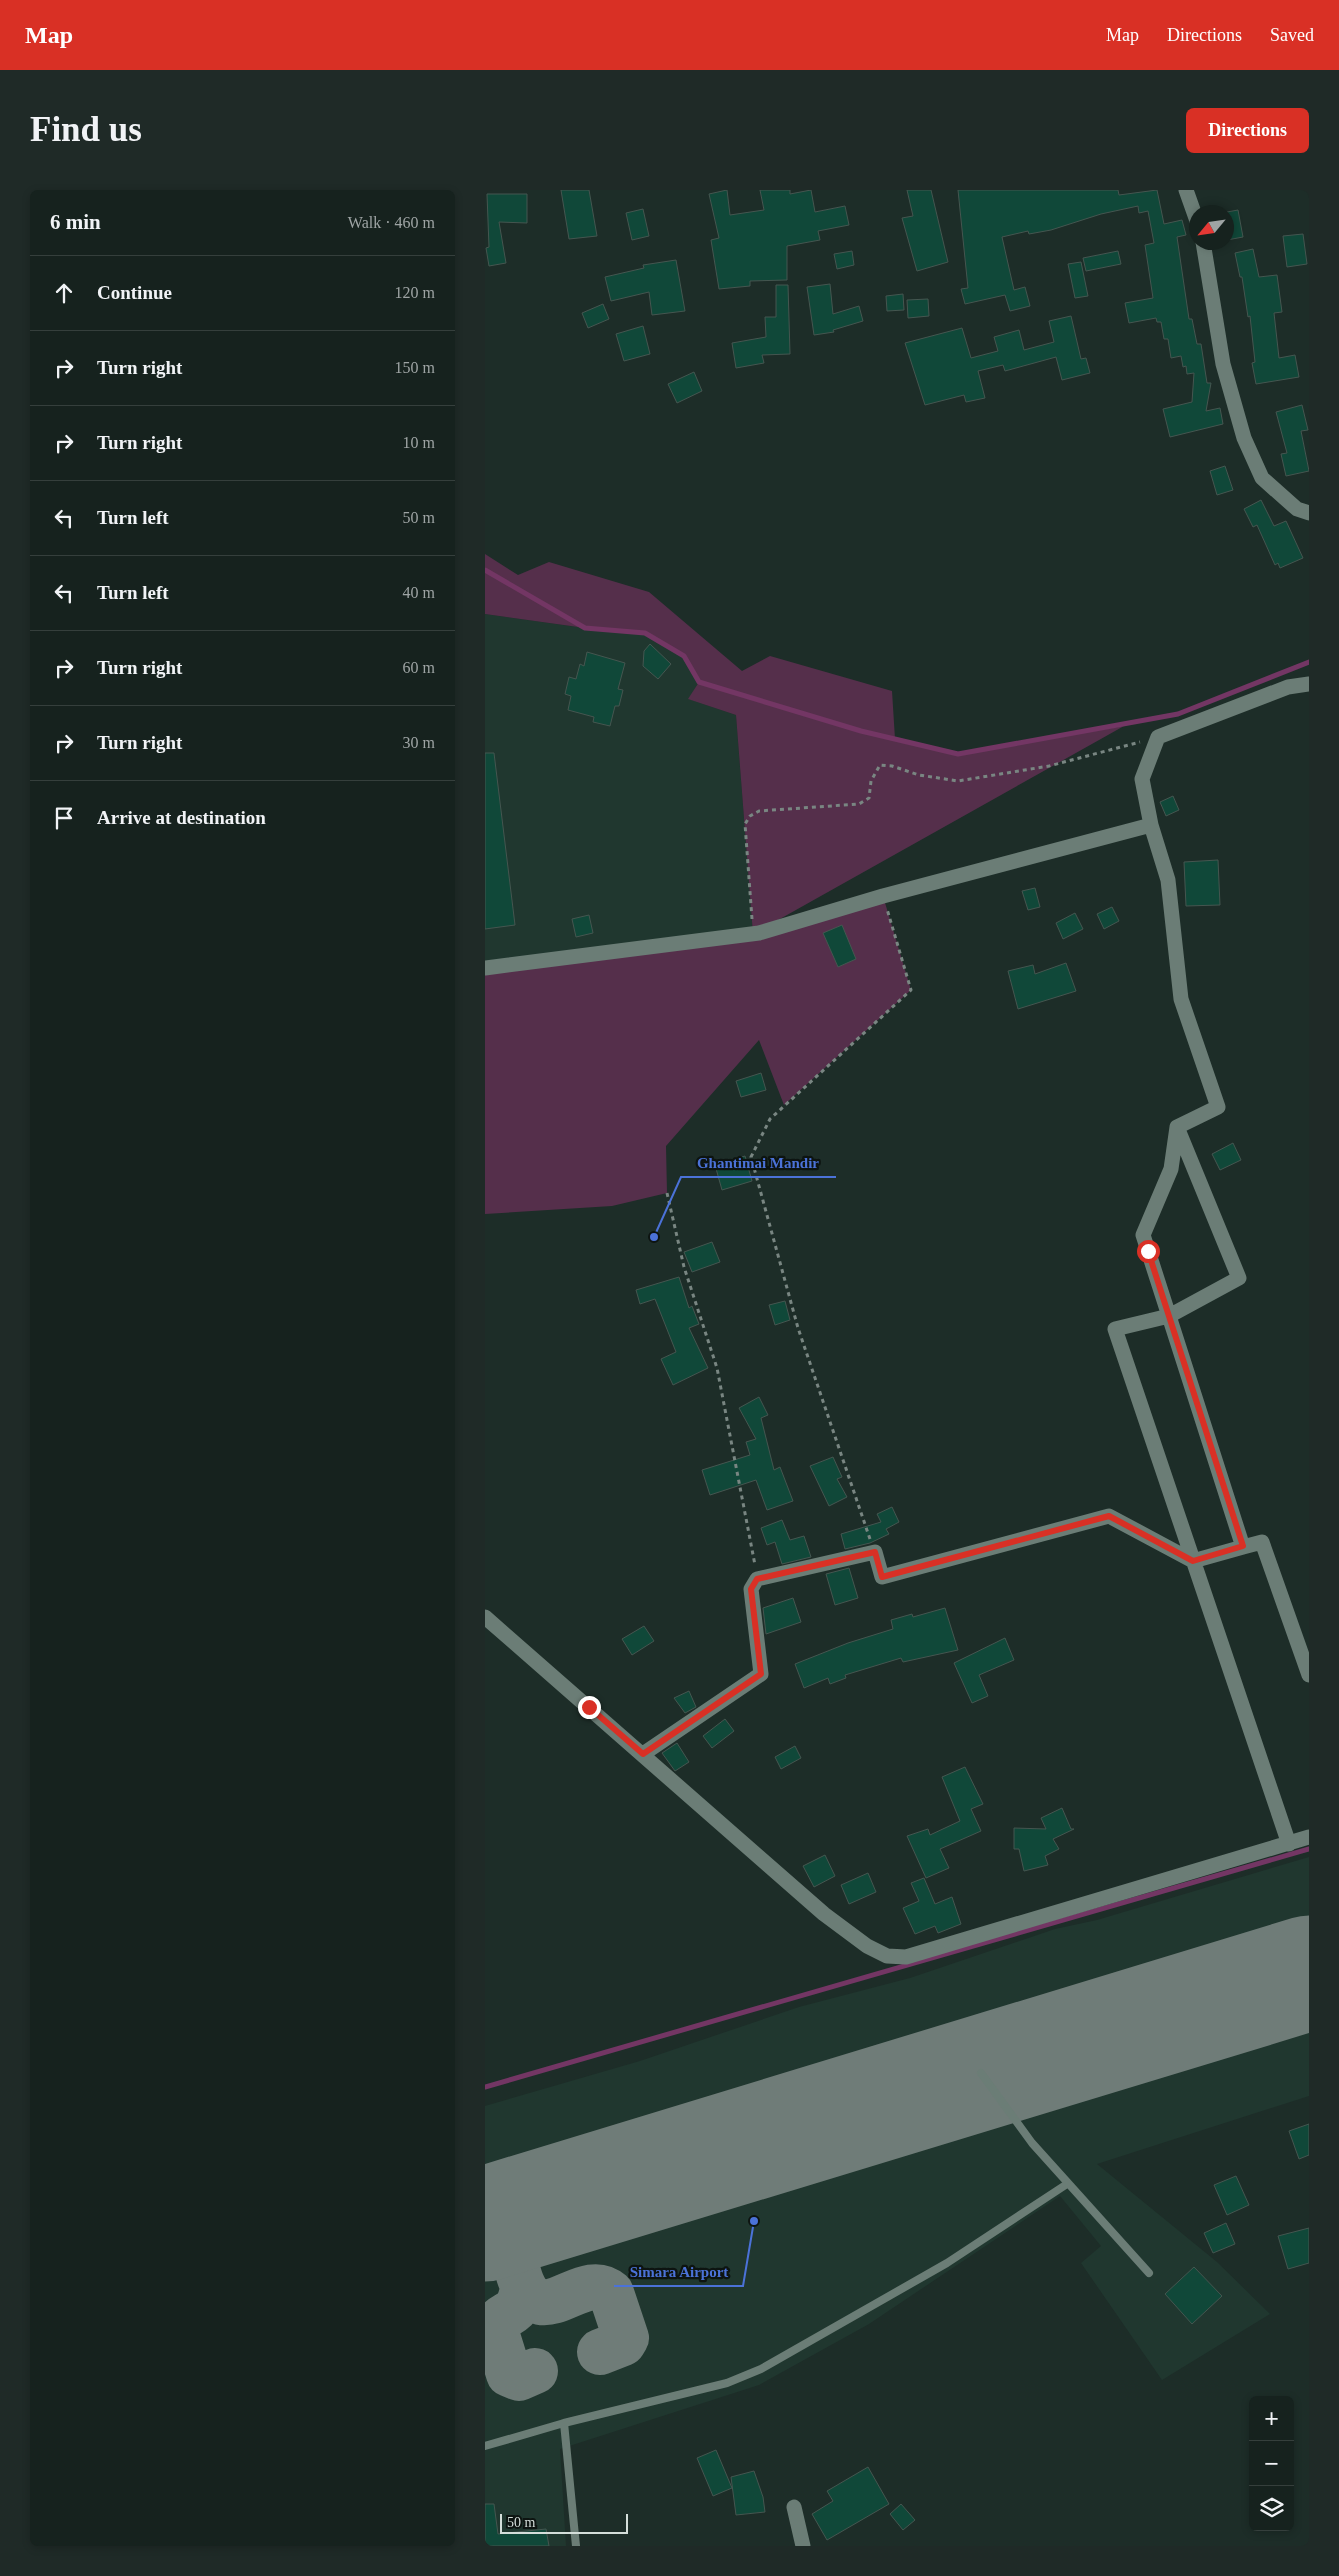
<!DOCTYPE html>
<html lang="en">
<head>
<meta charset="utf-8">
<style>
	body { margin:0; font-family:Georgia,serif; background:#1f2a27; color:#f1f3f6 }
	.controls { position:absolute; right:15px; bottom:15px; display:grid; overflow:hidden; border-radius:8px; box-shadow:0 2px 8px #0003 }
	.controls button { width:45px; height:45px; display:grid; place-items:center; padding:0; border:0; border-bottom:1px solid #353f3c; background:#16221e; color:#f1f3f6; font:25px sans-serif }
	.compass { position:absolute; left:704px; top:15px; width:45px; height:45px; border-radius:50%; background:#16221e; box-shadow:0 2px 8px #0003; rotate:241deg }
	.scale { position:absolute; left:15px; bottom:12px; width:128px; box-sizing:border-box; padding-left:5px; border:2px solid #d4deda; border-top:0; font-size:14px; line-height:18px; white-space:nowrap; color:#d4deda; -webkit-text-stroke:4px #0d1411; paint-order:stroke }
	.stop { position:absolute; width:15px; height:15px; margin:-11px; border:4px solid #d93025; border-radius:50%; background:#fff }
	.stop.end { background:#d93025; border-color:#fff; box-shadow:0 1px 5px #0008 }
	.list { margin:0; padding:0; list-style:none }
	h2 { display:flex; justify-content:space-between; align-items:center; height:65px; margin:0; padding:0 20px; font-size:21px }
	h2 small { font-size:16px; font-weight:400; color:#9ea4a4 }
	.list li { display:grid; grid-template-columns:32px 1fr auto; gap:15px; align-items:center; box-sizing:border-box; height:75px; padding:0 20px; border-top:1px solid #353f3c }
	.list b { display:block; font-size:19px; white-space:nowrap }
	.list em { font-size:16px; font-style:normal; color:#9ea4a4 }
	.icon { flex:none; width:28px; height:28px; fill:none; stroke:currentColor; stroke-width:2; stroke-linecap:round; stroke-linejoin:round }
	.map { position:relative; flex:none; width:824px; height:2356px; overflow:hidden; border-radius:8px }
	header { display:flex; align-items:center; gap:30px; box-sizing:border-box; height:70px; padding:0 25px; background:#d93025; color:#fff }
	header strong { font-size:24px }
	nav { display:flex; gap:28px; margin-inline-start:auto; font-size:18px }
	.intro { display:flex; align-items:center; justify-content:space-between; box-sizing:border-box; height:120px; padding:0 30px }
	h1 { margin:0; font-size:35px }
	.button { padding:12px 22px; border-radius:8px; background:#d93025; color:#fff; font-size:18px; font-weight:700 }
	main { display:flex; gap:30px; padding:0 30px }
	aside { flex:1; background:#16221e; border-radius:8px; box-shadow:0 2px 8px #0003 }
	.map>svg:first-child { display:block }
	.built { fill:#20372f }
	.green { fill:#552f4b }
	.lines { fill:none; stroke-linecap:round; stroke-linejoin:round }
	.stream { stroke:#733664; stroke-width:5 }
	.taxiway { stroke:#6f7c78; stroke-width:46 }
	.runway { stroke:#6f7c78; stroke-width:115 }
	.building { fill:#104839; stroke:#455650 }
	.path { stroke:#798682; stroke-width:3; stroke-dasharray:4 4; stroke-linecap:butt }
	.lane { stroke:#6b7d76; stroke-width:8 }
	.street { stroke:#6b7d76; stroke-width:15 }
	.route { stroke:#d93025; stroke-width:6 }
	.leader { fill:none; stroke:#4b72d8; stroke-width:2 }
	.callout-dot { fill:#4b72d8; stroke:#0d1411; stroke-width:2 }
	.callout-label { font-size:15px; text-anchor:middle; font-weight:bold; fill:#4b72d8; stroke:#0d1411; stroke-width:4.5; stroke-linejoin:round; paint-order:stroke }
</style>
</head>
<body>
<header>
<strong>Map</strong>
<nav><a>Map</a><a>Directions</a><a>Saved</a></nav>
</header>
<div class="intro"><h1>Find us</h1><a class="button">Directions</a></div>
<main>
<aside>
<h2>6 min<small>Walk · 460 m</small></h2>
<ul class="list">
<li><svg class="icon" aria-label="ahead" viewBox="0 0 24 24"><path d="M12 20V5M6 11l6-6 6 6"/></svg><div><b>Continue</b></div><em>120 m</em></li>
<li><svg class="icon" aria-label="right" viewBox="0 0 24 24"><path d="M7 20v-9h11M14 6l5 5-5 5"/></svg><div><b>Turn right</b></div><em>150 m</em></li>
<li><svg class="icon" aria-label="right" viewBox="0 0 24 24"><path d="M7 20v-9h11M14 6l5 5-5 5"/></svg><div><b>Turn right</b></div><em>10 m</em></li>
<li><svg class="icon" aria-label="left" viewBox="0 0 24 24"><path d="M17 20v-9H6M10 6l-5 5 5 5"/></svg><div><b>Turn left</b></div><em>50 m</em></li>
<li><svg class="icon" aria-label="left" viewBox="0 0 24 24"><path d="M17 20v-9H6M10 6l-5 5 5 5"/></svg><div><b>Turn left</b></div><em>40 m</em></li>
<li><svg class="icon" aria-label="right" viewBox="0 0 24 24"><path d="M7 20v-9h11M14 6l5 5-5 5"/></svg><div><b>Turn right</b></div><em>60 m</em></li>
<li><svg class="icon" aria-label="right" viewBox="0 0 24 24"><path d="M7 20v-9h11M14 6l5 5-5 5"/></svg><div><b>Turn right</b></div><em>30 m</em></li>
<li><svg class="icon" aria-label="arrive" viewBox="0 0 24 24"><path d="M6 21V4h12l-3 4 3 4H6"/></svg><div><b>Arrive at destination</b></div></li>
</ul>
</aside>
<div class="map">
<svg width="824" height="2356" viewBox="0 0 824 2356">
	<rect width="100%" height="100%" fill="#1d2d28"/>
	<path class="built" d="M0,424l100,14 60,5 39,23 15,26 -10,17 47,16 17,219 -268,34z
		M824,1667v239l-212,68 120,98 53,52 -108,66 -81,-117 20,-17 -41,-50 -191,128 -110,61 -199,64 6,97h-81v-440l155,-45 159,-54 111,-29 145,-49 42,-9z"/>
	<path class="green" d="M0,364l33,21 31,-13 100,30 93,79 28,-15 122,35 3,48 63,15 166,-28 -369,207 128,-37 28,94 -127,115 -25,-65 -93,106 1,47 -55,13 -127,8v-246l268,-34 -17,-219 -48,-16 11,-17 -15,-26 -39,-23 -60,-5 -100,-14z"/>
	<g class="lines">
		<path class="stream" d="M0,380l100,58 60,5 39,23 15,26 162,49 97,23 220,-40 131,-52
			M0,1897l824,-238"/>
		<path class="taxiway" d="M50,2019c-16,22 -24,36 -17,63 19,69 63,-5 93,21l15,45 -3,5 -23,9
			M38,2100c-2,6 -3,14 -8,19 -8,8 -17,7 -20,20l14,45 10,4 16,-7"/>
		<path class="runway" d="M0,2034l824,-251"/>
	</g>
	<path class="building" d="M76,0h28l8,46 -28,3z
		M242,0l3,25 34,-5 -4,-20h30v4l21,-4 4,22 30,-6 4,19 -31,6 2,9 -33,6v34l-37,1v5l-31,3 -8,-49 8,-2 -10,-44z
		M422,0h24l17,72 -31,9 -15,-53 11,-2z
		M473,0h160l1,5 38,-5 7,34 18,-4 4,15 -9,2 12,82h3l5,25h4l6,39h4l-5,28 14,-3 3,16 -53,13 -7,-28 29,-7 2,-29 -7,1 -1,-8 -3,1 -2,-11 -10,2 -3,-19h-4l-3,-17h-4l-1,-4 -27,5 -4,-20 28,-5 -8,-53 9,-2 -6,-32 -9,2 -1,-7 -37,8 -50,16 -22,4 -1,-3 -26,6 12,53 11,-3 5,19 -20,5 -5,-16 -40,9 -4,-15 7,-1z
		M2,4h40v29l-28,-1 7,41 -17,3 -3,-18 3,-1z
		M158,19l6,27 -17,4 -6,-27z
		M753,20l5,27 -16,3v-28z
		M818,44l4,30 -20,3 -4,-31z
		M768,59l6,28 18,-2 5,37 -8,1 5,45 16,-3 4,22 -43,7 -4,-21 3,-1 -5,-46 -2,1 -6,-40h-2l-5,-24z
		M367,61l2,14 -17,4 -3,-15z
		M633,61l3,13 -35,7 -3,-13z
		M191,70l9,51 -33,4 -3,-23 -38,9 -6,-24 39,-9 -1,-3z
		M596,72l7,34 -13,2 -7,-34z
		M345,94l3,30 26,-8 4,15 -30,9 1,2 -20,3 -7,-48z
		M291,95h12l2,69 -28,1 2,8 -28,5 -4,-25 34,-6 -1,-20h11z
		M418,104l1,16 -17,1 -1,-15z
		M443,109l1,17 -21,2 -1,-18z
		M118,114l6,15 -21,9 -6,-15z
		M586,126l10,43 5,-1 4,15 -28,7 -6,-23 -51,14 -2,-6 -25,6 7,27 -19,4 -2,-7 -39,10 -20,-62 57,-15 9,30 27,-7 -4,-14 25,-7 5,20 30,-8 -5,-21z
		M158,136l7,28 -26,7 -8,-27z
		M209,182l8,19 -25,12 -9,-19z
		M817,215l6,25 -7,1 8,40 -23,5 -5,-22 6,-1 -11,-41z
		M740,276l8,24 -16,5 -7,-24z
		M776,310l13,26 12,-5 17,37 -23,10 -2,-5 -3,2 -18,-40 -4,2 -9,-18z
		M165,454l21,20 -13,15 -15,-13 1,-15z
		M102,462l38,11 -7,26 5,1 -4,16h-4l-5,20 -17,-4 1,-5 -26,-7 3,-14 -6,-2 4,-17 7,2 4,-15 4,2z
		M0,563h9l21,172 -30,4z
		M688,606l6,14 -13,6 -6,-14z
		M733,670l2,45 -34,1 -2,-44z
		M550,698l5,19 -12,3 -6,-19z
		M627,717l7,14 -15,8 -7,-15z
		M590,723l8,16 -20,10 -7,-16z
		M104,725l4,18 -17,4 -4,-18z
		M357,735l14,34 -18,8 -15,-34z
		M581,773l10,28 -58,18 -10,-38 25,-6 2,9z
		M276,883l5,17 -25,7 -5,-16z
		M748,953l8,17 -21,10 -8,-16z
		M260,966l7,25 -30,9 -7,-25z
		M227,1052l8,20 -28,10 -8,-20z
		M194,1087l10,31 3,-2 7,18 -10,4 19,40 -35,17 -12,-26 15,-7 -21,-53 -15,5 -4,-14z
		M300,1111l5,19 -15,5 -6,-20z
		M274,1207l9,18 -7,3 13,52 6,-3 13,34 -26,9 -11,-30 -46,15 -8,-25 48,-15 -4,-13 10,-3 -17,-31z
		M348,1267l9,20 -5,2 10,18 -18,9 -19,-40z
		M407,1317l7,15 -13,7 3,5 -19,9 -25,6 -4,-15 40,-12 -4,-8z
		M297,1330l8,20 14,-4 7,21 -29,7 -7,-22 -8,3 -6,-17z
		M364,1378l9,30 -23,7 -9,-31z
		M308,1408l8,24 -35,12 -3,-26z
		M460,1418l13,42 -55,12 -2,-4 -56,17 1,3 -16,6 -2,-6 -24,10 -9,-24 53,-21 45,-14 -2,-9 21,-6 1,3z
		M159,1436l10,15 -22,14 -10,-16z
		M520,1448l9,22 -35,15 9,21 -16,7 -18,-40z
		M204,1501l7,16 -11,6 -11,-15z
		M240,1529l9,12 -22,17 -9,-12z
		M192,1553l12,19 -14,9 -13,-18z
		M310,1556l6,12 -20,11 -6,-12z
		M480,1577l18,37 -12,5 10,22 -41,18 9,19 -23,10 -19,-42 21,-7 2,6 30,-14 -18,-44z
		M577,1618l9,21h3l-21,10 6,10 -14,7 3,9 -24,6 -5,-22h-5v-21l32,1 -5,-11z
		M340,1665l10,21 -21,11 -11,-21z
		M383,1683l8,19 -27,12 -8,-19z
		M439,1688l11,26 17,-7 9,27 -23,9 -3,-7 -20,8 -12,-26 16,-7 -8,-18z
		M824,1934v31l-10,4 -10,-28z
		M751,1986l13,29 -22,10 -13,-30z
		M741,2033l9,21 -22,9 -9,-20z
		M824,2038v35l-21,6 -10,-33z
		M709,2077l28,29 -30,28 -27,-30z
		M231,2260l16,38 -19,8 -16,-38z
		M383,2277l21,37 -62,36 -15,-26 21,-13 -6,-10z
		M269,2281l9,26 2,15 -29,3 -5,-38z
		M0,2314h9l4,30 48,-5 3,17h-64z
		M416,2314l14,16 -12,10 -13,-16z"/>
	<g class="lines">
		<path class="path" d="M267,729l-7,-95 5,-8 9,-5 100,-7 10,-6 2,-17 9,-16 12,1 27,9 39,6 91,-15 91,-24
			M182,1003l17,74 33,101 38,197
			M385,1349l-72,-211 -47,-171 19,-38 141,-129 -24,-81"/>
		<path class="lane" d="M496,1883l51,70 117,130
			M79,2233l12,123
			M0,2256l79,-23 163,-40 34,-14 186,-106 120,-79"/>
		<path class="street" d="M701,0l11,31
			M718,52l20,122 21,74 18,40 35,31 12,4
			M666,635l-9,-46 16,-42 130,-50 21,-3
			M0,778l274,-35 124,-37 268,-71 17,55 13,119 37,108 -41,20
			M758,1357l19,-5 47,133
			M0,1427l339,297 43,32 20,10 19,1 403,-120
			M158,1564l118,-80 -10,-85 6,-10 118,-27 7,25 227,-61 84,45 50,-14 -74,-231 70,-38 -62,-151 -6,42 -28,66 26,81 -54,13 174,515
			M309,2317l9,39"/>
	</g>
	<g class="lines">
		<path class="route" d="M104,1517l54,47 118,-80 -10,-85 6,-10 118,-27 7,25 227,-61 84,45 50,-15 -95,-295"/>
	</g>
	<path class="leader" d="M169 1047L196 987H351M269 2031L258 2096H129"/>
	<g class="callout-dot">
		<circle cx="169" cy="1047" r="5"/>
		<circle cx="269" cy="2031" r="5"/>
	</g>
	<g class="callout-label">
		<text x="273" y="978">Ghantimai Mandir</text>
		<text x="194" y="2087">Simara Airport</text>
	</g>
</svg>
<div class="controls">
<button>+</button>
<button>−</button>
<button><svg class="icon" aria-label="layers" viewBox="0 0 24 24"><path d="M12 4l9 5-9 5-9-5zM3 14l9 5 9-5"/></svg></button>
</div>
<svg class="compass" viewBox="-18 -18 36 36"><path d="M0-13l5 13h-10z" fill="#e53935"/><path d="M0 13l5-13h-10z" fill="#9ea4a4"/></svg>
<div class="scale">50 m</div>
<div class="stop" style="left:663px;top:1061px"></div>
<div class="stop end" style="left:104px;top:1517px"></div>
</div>
</main>
</body>
</html>
